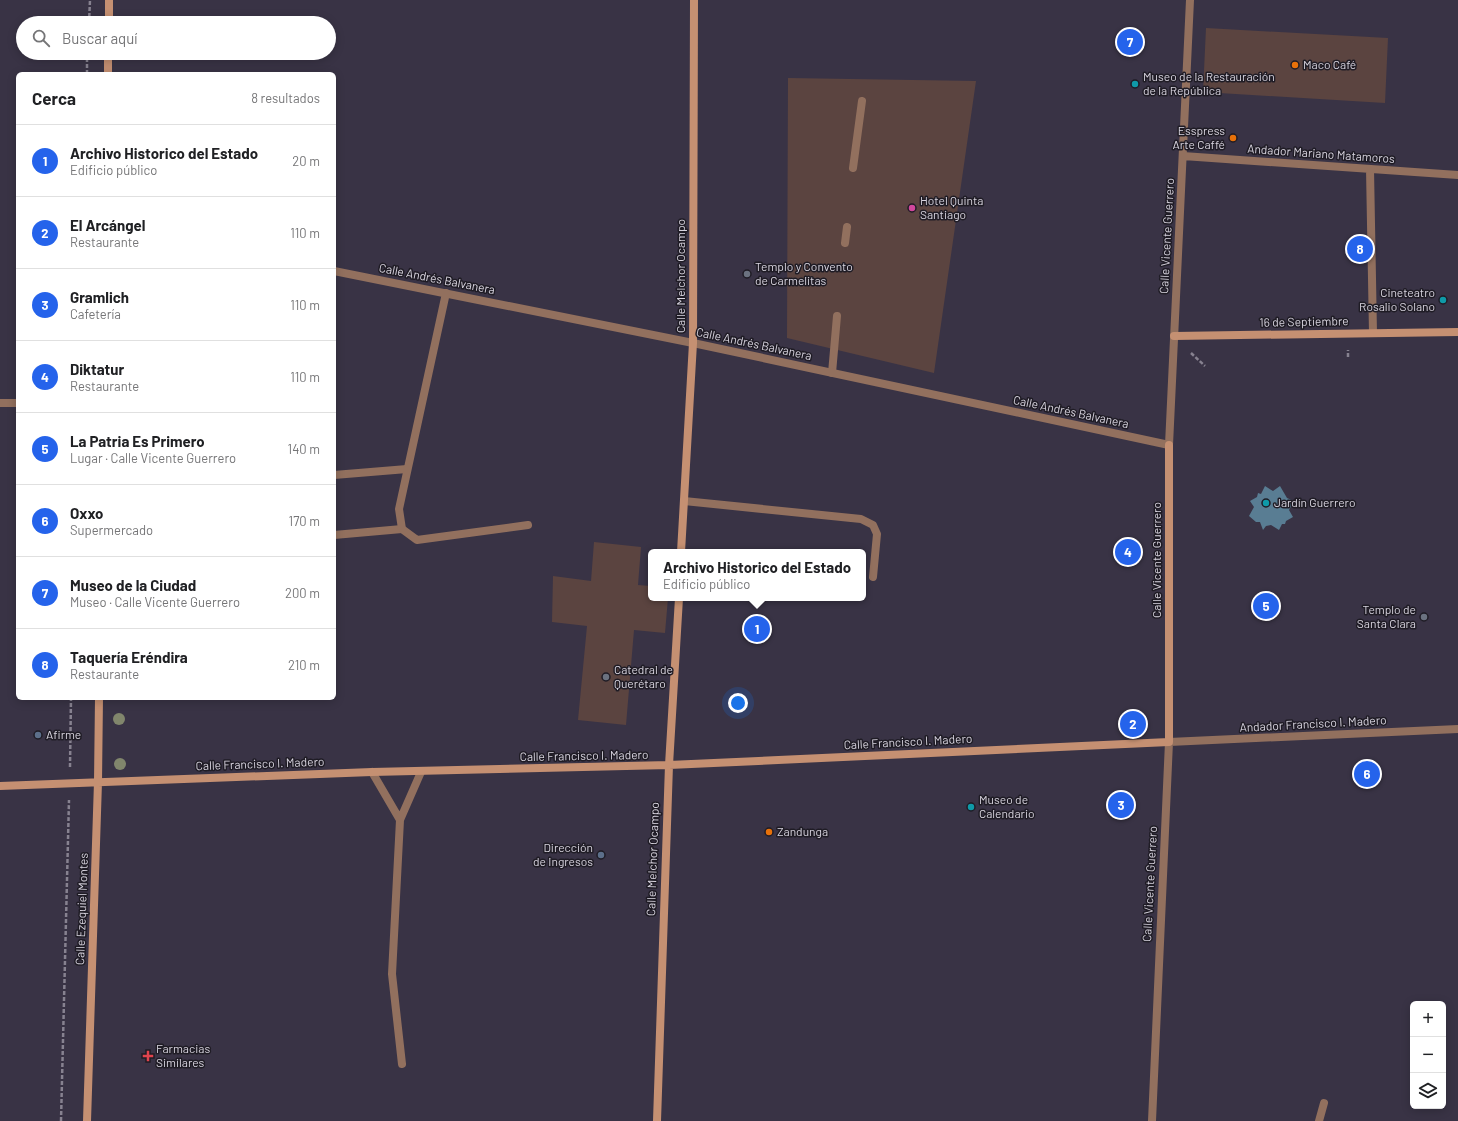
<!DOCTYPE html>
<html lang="es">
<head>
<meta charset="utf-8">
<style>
	body { margin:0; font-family:Barlow,sans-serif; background:#f6f6f6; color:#202124 }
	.controls { position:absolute; right:12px; bottom:12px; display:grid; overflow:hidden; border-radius:6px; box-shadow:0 2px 10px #0003 }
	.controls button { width:36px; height:36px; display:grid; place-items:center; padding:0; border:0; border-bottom:1px solid #e0e0e0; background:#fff; color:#202124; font:20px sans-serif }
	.you { position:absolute; left:738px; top:703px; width:14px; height:14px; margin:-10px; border:3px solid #fff; border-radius:50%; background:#1a73e8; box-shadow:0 0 0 6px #1a73e833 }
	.badge { display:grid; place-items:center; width:26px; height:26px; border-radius:50%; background:#2563eb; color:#fff; font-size:13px; font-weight:700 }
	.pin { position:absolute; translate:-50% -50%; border:2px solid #fff; box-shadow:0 1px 4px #0006 }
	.popup { position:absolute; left:648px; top:549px; width:218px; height:52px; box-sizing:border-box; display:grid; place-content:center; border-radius:6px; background:#fff; filter:drop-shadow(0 1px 3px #0005); font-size:13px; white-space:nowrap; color:#757577 }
	.popup b { font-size:15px; color:#202124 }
	.popup::after { content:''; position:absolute; left:50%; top:100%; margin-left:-8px; border:8px solid transparent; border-top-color:#fff }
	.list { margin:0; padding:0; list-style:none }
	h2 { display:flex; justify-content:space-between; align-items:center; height:52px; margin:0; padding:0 16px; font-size:17px }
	h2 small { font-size:13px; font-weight:400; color:#757577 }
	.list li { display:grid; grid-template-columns:26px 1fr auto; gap:12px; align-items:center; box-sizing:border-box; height:72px; padding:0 16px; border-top:1px solid #e0e0e0 }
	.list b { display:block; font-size:15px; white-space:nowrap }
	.list p { margin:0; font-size:13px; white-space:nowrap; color:#757577 }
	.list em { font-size:13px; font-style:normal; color:#757577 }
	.icon { flex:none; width:22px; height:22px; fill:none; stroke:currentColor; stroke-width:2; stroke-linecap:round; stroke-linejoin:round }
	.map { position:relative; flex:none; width:1458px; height:1121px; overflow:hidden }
	.search { position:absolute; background:#fff; box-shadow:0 2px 10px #0003; left:16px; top:16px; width:320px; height:44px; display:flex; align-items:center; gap:10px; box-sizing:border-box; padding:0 14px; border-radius:22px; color:#757577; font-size:15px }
	.panel { position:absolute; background:#fff; box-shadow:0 2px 10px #0003; left:16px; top:72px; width:320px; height:628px; border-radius:6px }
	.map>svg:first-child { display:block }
	.water { fill:#597d93 }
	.building { fill:#5b4440 }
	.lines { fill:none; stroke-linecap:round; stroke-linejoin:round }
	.path { stroke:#878290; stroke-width:2.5; stroke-dasharray:4 2; stroke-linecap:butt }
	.lane { stroke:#92705e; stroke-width:8 }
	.street { stroke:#92705e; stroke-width:8 }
	.secondary { stroke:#c59072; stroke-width:8 }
	.tree { fill:#81866c }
	.food-dot { fill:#e8710a; stroke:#1f1c25; stroke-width:1.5 }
	.culture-dot { fill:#0f9aa8; stroke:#1f1c25; stroke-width:1.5 }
	.hotel-dot { fill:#d1479c; stroke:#1f1c25; stroke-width:1.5 }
	.worship-dot { fill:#6b7280; stroke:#1f1c25; stroke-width:1.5 }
	.service-dot { fill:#5c6f8a; stroke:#1f1c25; stroke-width:1.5 }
	.health-dot { fill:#e0444e; stroke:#1f1c25; stroke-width:1.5 }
	.labels { text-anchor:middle; stroke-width:3; stroke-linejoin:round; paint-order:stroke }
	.poi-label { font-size:12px; fill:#d8d4df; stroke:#1f1c25; text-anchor:start }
	.street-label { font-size:12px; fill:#d8d4df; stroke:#1f1c25 }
</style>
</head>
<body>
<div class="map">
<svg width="1458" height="1121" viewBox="0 0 1458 1121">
	<rect width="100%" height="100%" fill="#393345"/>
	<path class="water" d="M1265,486l8,5 7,-5 7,12 7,3 -5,9 4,7 -7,4 -1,3h-3l-3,6 -8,-5 -5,1 -3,4 -3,-8h-4l-7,-6 5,-9 -4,-6 7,-4 1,-4 3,1z"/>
	<path class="building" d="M1206,28l182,10 -3,65 -182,-11z
		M788,78l188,3 -42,292 -147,-35z
		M594,542l47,5 -3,38 13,1v12h17l-3,35 -31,-3 -8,95 -48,-5 9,-94 -35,-4 1,-46 38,5z"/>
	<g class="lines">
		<path class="path" d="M89,23l1,-23
			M87,74v-21
			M1191,353l14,13
			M1348,357v-7
			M70,767l1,-69
			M61,1121l8,-321"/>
		<path class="lane" d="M853,168l9,-67
			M845,243l2,-16
			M832,373l5,-57
			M334,475l73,-6
			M684,501l177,18 12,6 4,9 -4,43
			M334,535l68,-6
			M372,772l28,48
			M402,1064l-10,-90 8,-154 21,-48
			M1319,1121l5,-18"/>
		<path class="street" d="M1183,156l275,19
			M1370,169l3,164
			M334,271l359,72 476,102 21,-445
			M446,293l-47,216 3,20 15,11 111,-15
			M0,403h18
			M1152,1121l17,-379 289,-13"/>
		<path class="secondary" d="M109,23v-23
			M108,74v-21
			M1174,336l284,-4
			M681,552l12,-209 1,-343
			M0,786l372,-14 297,-7 500,-23v-297
			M87,1121l11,-339 1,-84
			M657,1121l12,-356 10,-167"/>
	</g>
	<g class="tree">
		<circle cx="119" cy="719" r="6"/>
		<circle cx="120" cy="764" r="6"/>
	</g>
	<g class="food-dot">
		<circle cx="1295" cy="65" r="4"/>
		<circle cx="1233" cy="138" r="4"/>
		<circle cx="769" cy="832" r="4"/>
	</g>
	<g class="culture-dot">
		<circle cx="1135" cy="84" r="4"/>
		<circle cx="1443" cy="300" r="4"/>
		<circle cx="1266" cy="503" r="4"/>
		<circle cx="971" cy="807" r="4"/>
	</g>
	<circle class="hotel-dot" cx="912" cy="208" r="4"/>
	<g class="worship-dot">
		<circle cx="747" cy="274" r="4"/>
		<circle cx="1424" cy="617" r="4"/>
		<circle cx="606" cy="677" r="4"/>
	</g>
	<g class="service-dot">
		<circle cx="38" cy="735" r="4"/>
		<circle cx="601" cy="855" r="4"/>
	</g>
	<path class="health-dot" d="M146 1050h4v4h4v4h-4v4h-4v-4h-4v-4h4z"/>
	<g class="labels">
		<g class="poi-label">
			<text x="1303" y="69">Maco Café</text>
			<text x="1143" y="81">Museo de la Restauración<tspan x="1143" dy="14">de la República</tspan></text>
			<text x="1225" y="135" text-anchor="end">Esspress<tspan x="1225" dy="14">Arte Caffé</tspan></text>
			<text x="920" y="205">Hotel Quinta<tspan x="920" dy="14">Santiago</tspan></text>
			<text x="755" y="271">Templo y Convento<tspan x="755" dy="14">de Carmelitas</tspan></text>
			<text x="1435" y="297" text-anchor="end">Cineteatro<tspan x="1435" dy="14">Rosalio Solano</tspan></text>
			<text x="1274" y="507">Jardín Guerrero</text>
			<text x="1416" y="614" text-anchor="end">Templo de<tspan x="1416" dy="14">Santa Clara</tspan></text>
			<text x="614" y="674">Catedral de<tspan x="614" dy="14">Querétaro</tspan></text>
			<text x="46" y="739">Afirme</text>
			<text x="979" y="804">Museo de<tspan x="979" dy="14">Calendario</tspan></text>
			<text x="777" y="836">Zandunga</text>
			<text x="593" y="852" text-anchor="end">Dirección<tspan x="593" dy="14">de Ingresos</tspan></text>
			<text x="156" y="1053">Farmacias<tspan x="156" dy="14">Similares</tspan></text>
		</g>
		<g class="street-label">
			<text transform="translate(1321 154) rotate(4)" y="4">Andador Mariano Matamoros</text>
			<text transform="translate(1167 236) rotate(-87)" y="4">Calle Vicente Guerrero</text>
			<text transform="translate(681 276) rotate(-90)" y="4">Calle Melchor Ocampo</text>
			<text transform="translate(437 279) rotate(11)" y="4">Calle Andrés Balvanera</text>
			<text transform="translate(1304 322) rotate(-1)" y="4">16 de Septiembre</text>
			<text transform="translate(754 344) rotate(12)" y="4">Calle Andrés Balvanera</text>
			<text transform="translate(1071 412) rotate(12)" y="4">Calle Andrés Balvanera</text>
			<text transform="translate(1157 560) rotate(-90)" y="4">Calle Vicente Guerrero</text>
			<text transform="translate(1313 724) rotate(-3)" y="4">Andador Francisco I. Madero</text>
			<text transform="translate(908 742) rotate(-3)" y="4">Calle Francisco I. Madero</text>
			<text transform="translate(584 756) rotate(-1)" y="4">Calle Francisco I. Madero</text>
			<text transform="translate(260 764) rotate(-2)" y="4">Calle Francisco I. Madero</text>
			<text transform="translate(653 859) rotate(-88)" y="4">Calle Melchor Ocampo</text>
			<text transform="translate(1150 884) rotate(-87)" y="4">Calle Vicente Guerrero</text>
			<text transform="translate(82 909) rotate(-88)" y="4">Calle Ezequiel Montes</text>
		</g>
	</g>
</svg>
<div class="controls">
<button>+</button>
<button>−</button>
<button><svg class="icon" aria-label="layers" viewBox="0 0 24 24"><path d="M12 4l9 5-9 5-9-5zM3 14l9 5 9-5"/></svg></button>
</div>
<div class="you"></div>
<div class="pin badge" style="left:757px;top:629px">1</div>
<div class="popup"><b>Archivo Historico del Estado</b>Edificio público</div>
<div class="pin badge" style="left:1133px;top:724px">2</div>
<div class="pin badge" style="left:1121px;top:805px">3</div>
<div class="pin badge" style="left:1128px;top:552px">4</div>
<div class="pin badge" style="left:1266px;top:606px">5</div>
<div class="pin badge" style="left:1367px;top:774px">6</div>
<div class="pin badge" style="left:1130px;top:42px">7</div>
<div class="pin badge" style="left:1360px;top:249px">8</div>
<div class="search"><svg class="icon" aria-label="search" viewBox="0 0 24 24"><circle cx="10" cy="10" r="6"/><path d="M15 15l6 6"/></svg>Buscar aquí</div>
<section class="panel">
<h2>Cerca<small>8 resultados</small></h2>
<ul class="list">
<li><span class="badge">1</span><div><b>Archivo Historico del Estado</b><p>Edificio público</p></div><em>20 m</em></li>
<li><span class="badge">2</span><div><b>El Arcángel</b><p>Restaurante</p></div><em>110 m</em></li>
<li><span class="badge">3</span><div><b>Gramlich</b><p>Cafetería</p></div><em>110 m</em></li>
<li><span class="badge">4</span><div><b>Diktatur</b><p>Restaurante</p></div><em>110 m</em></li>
<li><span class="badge">5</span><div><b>La Patria Es Primero</b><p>Lugar · Calle Vicente Guerrero</p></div><em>140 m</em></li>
<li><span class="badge">6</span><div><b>Oxxo</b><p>Supermercado</p></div><em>170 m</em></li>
<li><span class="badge">7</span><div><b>Museo de la Ciudad</b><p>Museo · Calle Vicente Guerrero</p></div><em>200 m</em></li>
<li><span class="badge">8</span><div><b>Taquería Eréndira</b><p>Restaurante</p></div><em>210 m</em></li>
</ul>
</section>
</div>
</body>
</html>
